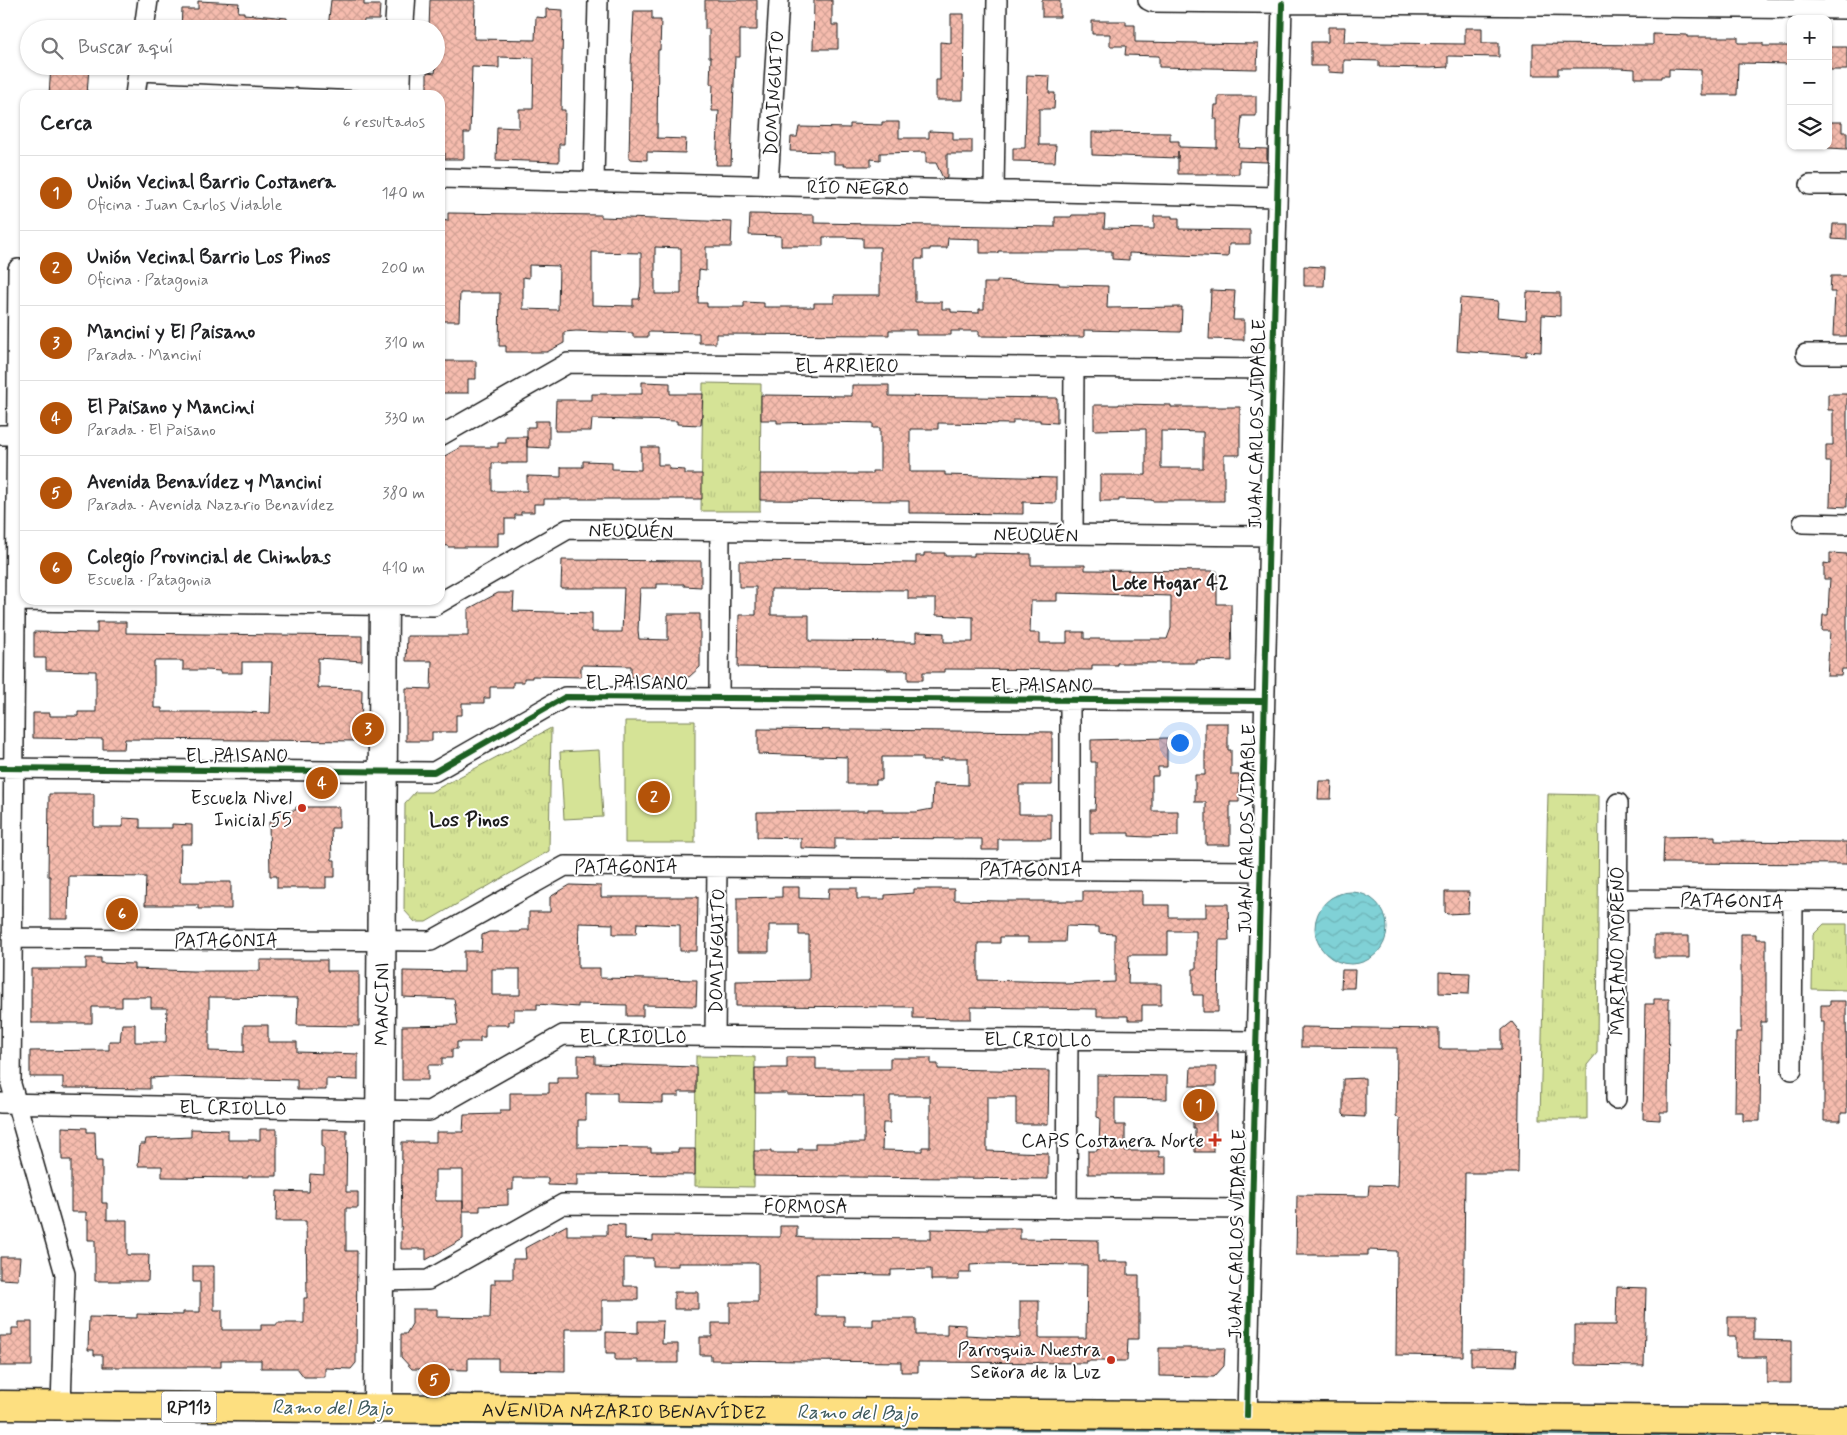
<!DOCTYPE html>
<html lang="es">
<head>
<meta charset="utf-8">
<style>
	body { margin:0; font-family:Mynerve,sans-serif; background:#f2f2f2; color:#202124 }
	.controls { position:absolute; right:15px; top:15px; display:grid; overflow:hidden; border-radius:10px; box-shadow:0 1px 4px #0004 }
	.controls button { width:45px; height:45px; display:grid; place-items:center; padding:0; border:0; border-bottom:1px solid #e0e0e0; background:#fff; color:#202124; font:25px sans-serif }
	.you { position:absolute; left:1179px; top:742px; width:18px; height:18px; margin:-12px; border:4px solid #fff; border-radius:50%; background:#1a73e8; box-shadow:0 0 0 8px #1a73e833 }
	.badge { display:grid; place-items:center; width:32px; height:32px; border-radius:50%; background:#b45309; color:#fff; font-size:16px; font-weight:700 }
	.pin { position:absolute; translate:-50% -50%; border:2px solid #fff; box-shadow:0 1px 5px #0006 }
	.list { margin:0; padding:0; list-style:none }
	h2 { display:flex; justify-content:space-between; align-items:center; height:65px; margin:0; padding:0 20px; font-size:21px }
	h2 small { font-size:16px; font-weight:400; color:#757577 }
	.list li { display:grid; grid-template-columns:32px 1fr auto; gap:15px; align-items:center; box-sizing:border-box; height:75px; padding:0 20px; border-top:1px solid #e0e0e0 }
	.list b { display:block; font-size:19px; white-space:nowrap }
	.list p { margin:0; font-size:16px; white-space:nowrap; color:#757577 }
	.list em { font-size:16px; font-style:normal; color:#757577 }
	.icon { flex:none; width:28px; height:28px; fill:none; stroke:currentColor; stroke-width:2; stroke-linecap:round; stroke-linejoin:round }
	.map { position:relative; flex:none; width:1847px; height:1435px; overflow:hidden }
	.search { position:absolute; background:#fff; box-shadow:0 1px 4px #0004; left:20px; top:20px; width:425px; height:55px; display:flex; align-items:center; gap:12px; box-sizing:border-box; padding:0 18px; border-radius:28px; color:#757577; font-size:19px }
	.panel { position:absolute; background:#fff; box-shadow:0 1px 4px #0004; left:20px; top:90px; width:425px; height:515px; border-radius:15px }
	.map>svg:first-child { display:block }
	.park { fill:url(#park-tufts); stroke:#788059 }
	.pitch { fill:#d5e396; stroke:#788059 }
	.water { fill:url(#water-waves); stroke:#58898c }
	.lines { fill:none; stroke-linecap:round; stroke-linejoin:round }
	.stream { stroke:#58898c; stroke-width:5 }
	.building { fill:url(#building-cross-hatch); stroke:#1c1c1c; fill-rule:evenodd }
	.street-casing { stroke:#1c1c1c; stroke-width:22 }
	.secondary-casing { stroke:#1c1c1c; stroke-width:31 }
	.primary-casing { stroke:#1c1c1c; stroke-width:31 }
	.street { stroke:#fff; stroke-width:19 }
	.secondary { stroke:#fff; stroke-width:28 }
	.primary { stroke:#fddf80; stroke-width:28 }
	.cycleway-casing { stroke:#fff; stroke-width:9 }
	.cycleway { stroke:#1b5e20; stroke-width:6 }
	.poi-dot { fill:#c8321e; stroke:#fff; stroke-width:2 }
	.labels { text-anchor:middle; stroke-width:4; stroke-linejoin:round; paint-order:stroke }
	.shield { fill:#fff; stroke:#606060; stroke-width:1 }
	.shield-label { font-size:18px; font-weight:bold; fill:#1c1c1c }
	.street-label { font-size:19px; fill:#1c1c1c; stroke:#fff }
	.poi-label { font-size:19px; fill:#1c1c1c; stroke:#fff; text-anchor:end }
	.neighbourhood-label { font-size:20px; font-weight:bold; fill:#1c1c1c; stroke:#fff }
	.water-label { font-size:20px; font-style:italic; fill:#3f5b5d; stroke:#fff }
</style>
</head>
<body>
<div class="map">
<svg width="1847" height="1435" viewBox="0 0 1847 1435">
	<defs>
		<pattern id="park-tufts" width="24" height="20" patternUnits="userSpaceOnUse" patternTransform="scale(1.25)"><rect width="24" height="20" fill="#d5e396"/><path d="M3 7l-1-3M5 7V3M7 7l1-3M15 17l-1-3M17 17v-4M19 17l1-3" fill="none" stroke="#b6c281"/></pattern>
		<pattern id="water-waves" width="16" height="10" patternUnits="userSpaceOnUse" patternTransform="scale(1.25)"><rect width="16" height="10" fill="#80d1d6"/><path d="M0 5q4-4 8 0t8 0" fill="none" stroke="#6eb3b7"/></pattern>
		<pattern id="building-cross-hatch" width="8" height="8" patternUnits="userSpaceOnUse" patternTransform="scale(1.25)"><rect width="8" height="8" fill="#f6bcae"/><path d="M0 0l8 8M0 8l8-8" fill="none" stroke="#d2a195"/></pattern>
	</defs>
	<rect width="100%" height="100%" fill="#fff"/>
	<filter id="ink" filterUnits="userSpaceOnUse"><feTurbulence type="fractalNoise" baseFrequency=".02" numOctaves="2"/><feDisplacementMap in="SourceGraphic" scale="10" xChannelSelector="R" yChannelSelector="G"/><feConvolveMatrix kernelMatrix="1 2 1 2 8 2 1 2 1" color-interpolation-filters="sRGB"/></filter>
	<g filter="url(#ink)">
		<path class="park" d="M703,383l58,1 -1,127h-59z
			M551,728l-2,123 -123,71h-11l-11,-12 1,-107 10,-11h16z
			M1548,794l51,1 -2,258 -10,12v54h-47z
			M1824,924h23v66l-35,-1 1,-54z
			M696,1056l59,1 -1,130 -59,-1z"/>
		<path class="pitch" d="M625,721h70v122h-70z
			M599,750l4,67 -39,2 -4,-67z"/>
		<path class="water" d="M1315 928a36 36 0 1 1 72 0a36 36 0 1 1-72 0Z"/>
		<g class="lines">
			<path class="stream" d="M428,1422l1286,13"/>
		</g>
		<path class="building" d="M331,0h33v5h16l-1,15h-15l-1,9h-35z
			M430,0h45l-1,39 61,1 1,-23 10,1v-9l17,1 -2,100h4l-1,34h-5v18l-63,-2 1,-33 22,1v-19h14l1,-51 -35,-1v11l-27,-1 -2,66h-6v26h-19v-6h-5v-58h-6v-6h-7v-17l8,1 1,-7v-37h-7z
			M705,0h52v30h-17v27h-5l-4,108h-15l3,-54h-7l1,-27h-3l1,-27h-2v-28h-4z
			M814,0h18v25h6v24h-25z
			M1042,0h18v17h-18z
			M198,1l41,2 -1,9h6v2l43,4v11h-106l1,-20h16z
			M634,11h18v9h9l-1,30h-2l-1,88 29,1 -1,14 -38,-1v8l-18,-1 2,-94z
			M951,14h13l-1,86h-27v-20h4v-38l11,1z
			M1092,21h34v4h9v17l123,2 -1,25 -98,-2v-11l-34,-1 1,-9h-16v-12h-18z
			M1328,27h17l-1,15 35,1 86,1v-16h17v15h17v14l-51,-1v11l-18,1 -51,-1v-6l-35,-1v13l-16,-1v-6h-17v-24h17z
			M1653,34l34,1v2h51v6h25v3h28v18l-53,-1 -1,32h-36v-25l-32,-1v7h-8v2h-26v-9l-16,-1h-61v7h-25v-31l120,1z
			M1828,47h19v23h-19z
			M51,66h38l-2,29h-38z
			M1027,75l23,1 -1,17h6l-1,16h-15v36h17l-1,17 -42,-1v-13h12z
			M1218,96h38v20h-14l-3,32 28,1v13l-28,-1v13h-61v-23v7l-86,-3v-23l78,1v8h9v6l38,1v-29h-3l1,-14h3z
			M882,122h17v16h30v-7l24,1v8h19v14h-25v24h-4l-7,-15h-10v-11l-46,1v7l-9,-1v7h-27v-2h-10v-12l-44,-1 1,-14h6l2,-10 51,1v-4l32,1z
			M1828,122h14v10h5v17l-19,-1z
			M448,213l153,2v2l131,5 -1,25h-25v24l-7,-1 -1,33h9v4h37v-5l20,1v4h50v-4h20v-8h46v-48h-17v-9l-20,-1h-20v9h-42v-10l-32,-1 1,-21 64,1v8l241,4v-10h16l1,-2h33l-1,13 50,1v-13h18v2h7v11l71,1v14h-21l-1,13 -99,-4v7l-17,-1v-8h-114v2h-18v-14l-32,-1 -1,10h-17v2h-7v9h-8v43h27v7h9v3l28,1v-4h5v-26h13v-3l62,3v2l49,1 -1,22 75,-1 -1,25 -97,-2v7l-105,-1v-5h-28v4h-35v-5h-27v5l-173,-1v9h-17v-10l-51,-1v5h-15v-4l-57,-2 -12,1v11l-17,9h-41v-6h-7l1,-53h-40l-1,28h-19v-101l8,1zM655,247l26,1v46h-26zM592,252l49,1v33l-2,13h-6v7l-41,-1zM529,265l30,1 -1,44 -35,-1v-32l6,1z
			M1833,224h14v16l-15,-1z
			M1304,266l21,1 -1,19h-20z
			M1831,276h16v60h-14l2,-44h-5z
			M1211,290l24,1 -2,29h11v20l-35,-1z
			M1527,292l33,1v23l-18,-1 -1,37 -15,-1v5l-69,-5 3,-53 38,3 -1,16 29,3z
			M440,361h36v18h-8v14h-26v-2h-2z
			M642,382l28,1v11h33l-2,31 -24,-1v-3l-85,-2 -1,12h-36l1,-31h36v-6h50z
			M852,385h37v11l168,2v25l-17,-1v-2h-27v4l-75,-1v6h-28v43h35v3l111,3v25l-33,-1v12l-103,-1h-11v-12l-149,-1v-26h112v-3h8v-43h-7v-5l-50,-1 -46,1v-3h-16v-25l91,1z
			M1828,394h19v113l-17,-1 1,-44h-5v-17h7v-35h-5z
			M1119,404l52,1v2h69v48h-16v46h-72v-1l-33,-1v2h-19v-26h46v-46l-52,1v-25h25zM1161,431l42,1v36h-42z
			M535,421h14v27l-22,-1v-20h8z
			M506,437h21v26h-35v28h35v-15l34,1v-10h22v-6l29,1v7l29,1v-23h17v18h11v4l16,1v4h17v25h-158v5h-10v8h-13v3h-6v4h-10v14h-7v14h-50v-1l-7,-1v-87l20,-11h37v-4h8z
			M924,553h21v3h29v-3l57,1v11h54v5l132,1v33h14l1,57 -35,-1v3h-80v2h-25v5l-148,-1v3h-21v8h-15v-10h-21v-1l-149,-2 1,-52h17v-28h-17v-26l177,2v-7h8zM771,589l137,1v9h28v16l37,2v25h-29v-9l-28,-1v10l-107,-1v-26h-38zM1057,593l114,3v32l-4,11h-83v-7h-17v11h-27v-10h-10l1,-32h26z
			M1830,553l17,1v115h-5l-1,7h-14l3,-45h-8l1,-16h5l1,-22 1,-14h-6v-16l6,1z
			M562,560l139,1v26l-17,-1v-2h-27v4h-17l-2,42 1,9 29,1v-26h32v53l-11,10h-58v-11l-50,-1v12l-49,-1v2h-8v4h-11v5h-23v11h-6v5h-22v12h-6v17h-24v9h-26v-53l25,1 1,-28h-26l1,-25h61v-27l30,-16h16l-1,18 79,2v19h30l2,-44h-63z
			M97,622h29v11l236,3v25l-44,-3v30l44,1 -1,52 -236,-2 -1,10h-21v-10l-70,-1v-25h17v3h28v-4h18v-41l-50,-1v-12h-12v-26l63,1zM154,661h29v9h23l14,1v2h22v-11h30l-2,51 -29,-1h-79v-4h-8z
			M1205,723h23v27h3v25h8v27h-9v43h-24v-43h-11v-27h10z
			M758,729l294,3v53h-33v29h32v25h-53v11h-16v-11l-147,-1v11l-34,-1v-10l-44,-1v-25l101,-1h10v-2h15v3h33l16,-3 1,-25 35,1v-27h-27v3h-19v-4h-40v23h-6v4h-29v-27l-89,-3z
			M1167,738v29h-9v9h-6v35h26v25l-31,1 -18,-1v-3h-39v-23h5l1,-18v-30h-5v-22z
			M1319,781h13l-1,18h-13z
			M49,794h45v33h29v-9l17,1v9h32v-4l20,1v19h-11l-1,38h51v27h-33v-4h-53l1,-28 -77,-1 -1,43h-18v-43h-2z
			M296,807h43v21h-8l1,32h3v17h-9v11h-49v-12h-7l-1,-54h8v-11l19,-1z
			M1715,836v5l132,1v22l-184,-1 1,-26z
			M570,885l31,1v11h97l-1,54h-17v-26l-43,-2 -1,11h-23v-10l-34,-1 -1,31v14h22v10l97,2 -1,26 -53,-1v11h-16v-11l-49,-1v3l-41,-3v5h-23v12h-5v4h-24v12h-5v5h-23v7h-5v9h-10v7h-14v15h-26v-54l56,-1 -4,-26 -51,-2v-26l61,1v-21h17l1,-16 7,-3h31l1,-2h8v-18h21v-15zM492,969h28v26h-28z
			M782,887h17v11l29,1 1,-11h28v11h28v-4l29,-2v-4h40v11l46,1h83v-10h59v14h27v12h37v-13h22l1,36h-10l-1,72h-15v-17h-10v-26h3v-38h-28v24h-39l-1,29h33v21h-19v15h-14v-4h-31v-7l-126,-2v12h-18l-40,-1v-11l-177,-1v-25l73,-1v-45h-10v-10h-30v27h-32v-54l45,-1zM1066,926l33,1v6l16,1v48l-50,2v-2l-87,-2v-37h22v-6h28v5h37z
			M1445,892h24l-1,21 -21,1 -2,-2z
			M1741,934h15v5h10v83h-5l-1,99h-17v-9h-8l1,-80h5z
			M1654,936h35v22h-35z
			M86,958h15v5l33,1v5l59,2h67v-11h67v11h32v55l-62,-1 1,-27 -89,-1v54l35,1v-27h24v17h29v10l61,2v26l-32,-1v11h-29v-10l-129,-3 -18,1v11l-77,-1h-10v-11h-33v-26l79,-1v-9h11l2,-17h13v18h31l1,-34h-16v-11h-29v10h-30v16h-61v-54h55z
			M1342,970h13l-1,18h-13z
			M1439,972l31,1 -1,21 -30,-1z
			M1654,999h15l-1,113h-8v8l-17,-1 2,-115h9z
			M1830,1001h16l1,112h-6v8h-17v-99h-3v-17h9z
			M1512,1022l8,10 -2,141h-53l-2,183 -67,-1 1,-104 -29,-1v5h-72l1,-60 71,1 1,-11 29,1 2,-67 -4,-3 1,-68 -96,-1v-20l138,2v20h63v-19z
			M578,1055l17,1v8l101,3v25h-17v4h-16v7l-46,-1v-9h-31v27h-8v27l73,1v4h27v-3h17v26l-118,-1v12l-29,-1v-7h-35v12h-5v15l-28,1v5h-17v-41h-28v31h28v38l-37,21v-11h-25l1,-107h34v-10h27l1,-17 36,-1v-4h10v-17h39v-10h8v-6h21z
			M787,1057h29v12h74v-11h41v6h7v5l111,2 -1,53h-32v-27h-29v54l61,2v26l-294,-3v-25h17v2h27v-4h17v-6h49v-47l-77,-1v-2h-32v-25h32zM890,1096h40v51h-8v4l-40,-1 1,-27h7z
			M1191,1067h25v19h-26z
			M1097,1075l70,1v23l-52,-1v27h10v26h34v6h7v17h-78v-23h9v-2h2l1,-31 -3,-1z
			M1365,1078v39l-20,-1 -2,-2v-35z
			M1193,1112h23v32h-3v8h-18v-24h-2z
			M62,1127l25,1v4h8l1,29h6v42h5v17h20v35h22l-1,26h-53v-41h-7v-20h-2v-8h-15v-52h-9z
			M191,1129l37,1v10h32v-11h17v47h-29v2l-86,-1v-11h-24l2,-22h5l1,-5 45,-2z
			M322,1129l25,1 -1,62h12v16h-12v43h11l-1,112 -5,6 -26,-1v9h-21l-7,-9h-36v-8h-40v7h-118v-12h-9v-5h-6l1,-33 48,1v-4l46,1v-3h17v-30h-7v-16h21v44h8v20h39v-5h16v-2h27v-25h3l-1,-77h-30l1,-30 32,1 1,-18 14,1v-28h-2z
			M607,1224l18,1v14l28,2v-5l127,1v-11h17v11l8,1 126,1v-10l57,1v-2h32v11l78,1v22h30v13h11v64h-11l-1,22h-41v2l-168,-1v10h-17v-10l-190,-2v-5h-11v-18h12v-14h18v-21h28v-39h-80v3h-25v-8h-29v28h14v14h-36v29h-37v42l-67,-1v-12h-30v12l-56,-1 -11,-12v-23h5l6,-10v-15h25v8l53,1 1,-34h4v-5h18v-20h13l-1,-11 42,-23v10h40zM988,1264l99,1 -1,73h-47v-37h-19v37l-54,-3v-10l-19,-1v11h-31v-16h-43v7h-29v-10h-28v-42l75,1v-5l40,-1v11h28v-7h11v-8z
			M0,1257h20l-2,23 -18,-1z
			M1617,1287l29,1 -2,78 -69,-1v-40h41z
			M674,1292h24v17h-24z
			M1728,1317h26v23l37,1v42h-24v-26h-31v-20h-8z
			M638,1321h25l-1,23h16v19h-40v-3h-23v-7h-9v-21l32,1z
			M19,1322h13v44h-32v-30h12v-8h7z
			M1159,1348h66l-1,18 -10,11 -55,-1z
			M1471,1349l46,1 -1,16 -45,-1z"/>
		<g class="lines">
			<g class="street-casing">
				<path id="street" d="M1148,0l4,2 695,7
					M144,29l4,-29
					M138,71l258,11
					M135,95l4,-29
					M440,178l837,19
					M594,181l4,-181
					M768,185l11,-185
					M1810,185h37
					M994,190l3,-190
					M25,269h-7l-7,815 54,190 -4,132
					M1806,354h41
					M0,435h25
					M440,436l128,-73 704,6
					M1803,523l44,1
					M1073,534l1,-167
					M15,601l419,5 134,-77 700,7
					M719,697l1,-166
					M1070,700v169
					M0,768l434,4 131,-75 699,4
					M1617,899l230,2
					M12,938l419,3 134,-75 695,5
					M715,1036l2,-169
					M1792,1070l1,-169
					M1616,1099l2,-296
					M0,1103l429,8 134,-76 693,6
					M1067,1208l1,-169
					M379,1281l49,-1 135,-76 689,5
					M1247,1416l35,-1412"/>
			</g>
			<g class="secondary-casing">
				<g id="secondary">
					<path d="M399,29l2,-29"/>
					<path d="M396,95l1,-29"/>
					<path id="s1" d="M378,1408l6,-808"/>
				</g>
			</g>
			<g class="primary-casing">
				<g id="primary">
					<path id="s2" d="M0,1405l1847,16"/>
				</g>
			</g>
			<use href="#street" class="street"/>
			<use href="#secondary" class="secondary"/>
			<use href="#primary" class="primary"/>
			<g class="cycleway-casing">
				<path id="cycleway" d="M0,768l434,4 131,-75 699,4
					M1247,1416l35,-1412"/>
			</g>
			<use href="#cycleway" class="cycleway"/>
		</g>
	</g>
	<g class="poi-dot">
		<circle cx="302" cy="808" r="5"/>
		<path d="M1212.5 1132.5h5v5h5v5h-5v5h-5v-5h-5v-5h5z"/>
		<circle cx="1111" cy="1360" r="5"/>
	</g>
	<g class="labels">
		<rect class="shield" x="161.5" y="1391.5" width="55" height="31" rx="4"/>
		<g class="shield-label">
			<text x="189" y="1413">RP113</text>
		</g>
		<g class="street-label">
			<text transform="translate(773 93) rotate(-87)" y="7">DOMINGUITO</text>
			<text transform="translate(858 187) rotate(1)" y="7">RÍO NEGRO</text>
			<text x="847" y="372">EL ARRIERO</text>
			<text transform="translate(1256 424) rotate(-89)" y="7">JUAN CARLOS VIDABLE</text>
			<text transform="translate(631 530) rotate(1)" y="7">NEUQUÉN</text>
			<text transform="translate(1036 534) rotate(1)" y="7">NEUQUÉN</text>
			<text x="637" y="689">EL PAISANO</text>
			<text x="1042" y="692">EL PAISANO</text>
			<text x="237" y="762">EL PAISANO</text>
			<text transform="translate(1246 829) rotate(-89)" y="7">JUAN CARLOS VIDABLE</text>
			<text x="626" y="873">PATAGONIA</text>
			<text x="1031" y="876">PATAGONIA</text>
			<text transform="translate(1732 900) rotate(1)" y="7">PATAGONIA</text>
			<text x="226" y="947">PATAGONIA</text>
			<text transform="translate(716 951) rotate(-89)" y="7">DOMINGUITO</text>
			<text transform="translate(1617 951) rotate(-90)" y="7">MARIANO MORENO</text>
			<text dy="7" stroke="none"><textPath href="#s1" startOffset="404">MANCINI</textPath></text>
			<text x="633" y="1043">EL CRIOLLO</text>
			<text transform="translate(1038 1039) rotate(1)" y="7">EL CRIOLLO</text>
			<text transform="translate(233 1107) rotate(1)" y="7">EL CRIOLLO</text>
			<text x="806" y="1213">FORMOSA</text>
			<text transform="translate(1236 1234) rotate(-89)" y="7">JUAN CARLOS VIDABLE</text>
			<text dy="7" stroke="none"><textPath href="#s2" startOffset="624">AVENIDA NAZARIO BENAVÍDEZ</textPath></text>
		</g>
		<g class="poi-label">
			<text x="292" y="804">Escuela Nivel<tspan x="292" dy="22">Inicial 55</tspan></text>
			<text x="1204" y="1147">CAPS Costanera Norte</text>
			<text x="1101" y="1356">Parroquia Nuestra<tspan x="1101" dy="22">Señora de la Luz</tspan></text>
		</g>
		<g class="neighbourhood-label">
			<text x="1170" y="589">Lote Hogar 42</text>
			<text x="469" y="826">Los Pinos</text>
		</g>
		<g class="water-label">
			<text transform="translate(332 1407) rotate(1)" y="7">Ramo del Bajo</text>
			<text transform="translate(857 1412) rotate(1)" y="7">Ramo del Bajo</text>
		</g>
	</g>
</svg>
<div class="controls">
<button>+</button>
<button>−</button>
<button><svg class="icon" aria-label="layers" viewBox="0 0 24 24"><path d="M12 4l9 5-9 5-9-5zM3 14l9 5 9-5"/></svg></button>
</div>
<div class="you"></div>
<div class="pin badge" style="left:1199px;top:1105px">1</div>
<div class="pin badge" style="left:654px;top:797px">2</div>
<div class="pin badge" style="left:368px;top:729px">3</div>
<div class="pin badge" style="left:322px;top:783px">4</div>
<div class="pin badge" style="left:434px;top:1380px">5</div>
<div class="pin badge" style="left:122px;top:914px">6</div>
<div class="search"><svg class="icon" aria-label="search" viewBox="0 0 24 24"><circle cx="10" cy="10" r="6"/><path d="M15 15l6 6"/></svg>Buscar aquí</div>
<section class="panel">
<h2>Cerca<small>6 resultados</small></h2>
<ul class="list">
<li><span class="badge">1</span><div><b>Unión Vecinal Barrio Costanera</b><p>Oficina · Juan Carlos Vidable</p></div><em>140 m</em></li>
<li><span class="badge">2</span><div><b>Unión Vecinal Barrio Los Pinos</b><p>Oficina · Patagonia</p></div><em>200 m</em></li>
<li><span class="badge">3</span><div><b>Mancini y El Paisano</b><p>Parada · Mancini</p></div><em>310 m</em></li>
<li><span class="badge">4</span><div><b>El Paisano y Mancini</b><p>Parada · El Paisano</p></div><em>330 m</em></li>
<li><span class="badge">5</span><div><b>Avenida Benavídez y Mancini</b><p>Parada · Avenida Nazario Benavídez</p></div><em>380 m</em></li>
<li><span class="badge">6</span><div><b>Colegio Provincial de Chimbas</b><p>Escuela · Patagonia</p></div><em>410 m</em></li>
</ul>
</section>
</div>
</body>
</html>
